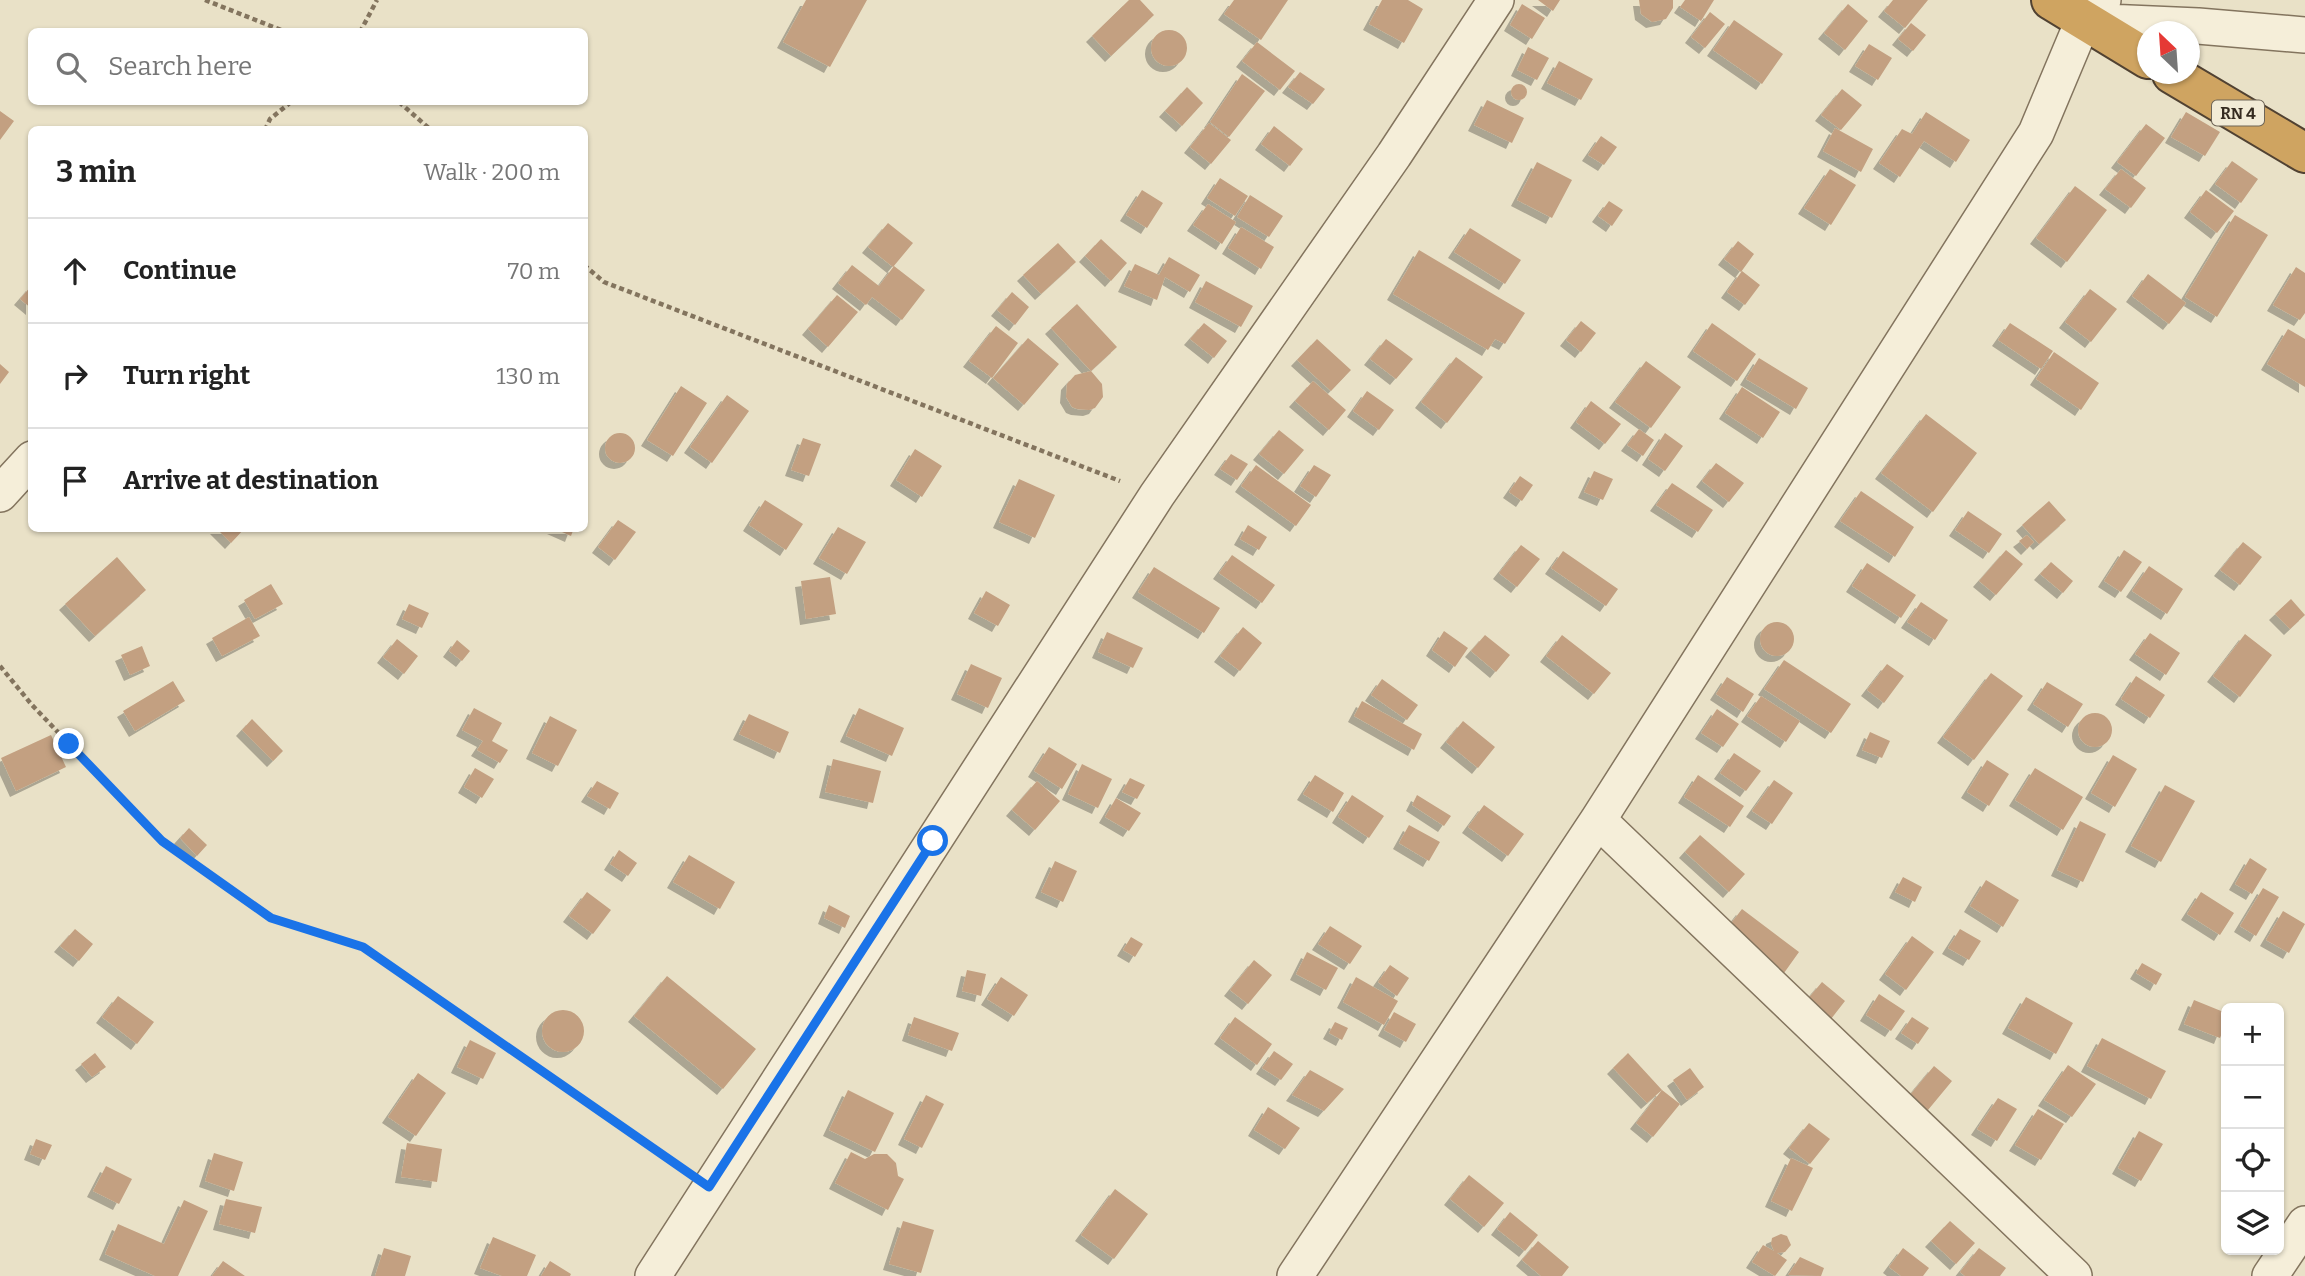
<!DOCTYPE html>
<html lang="en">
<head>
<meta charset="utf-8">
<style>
	body { margin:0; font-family:Bitter,serif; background:#f2f2f2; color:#222 }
	.controls { position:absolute; right:21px; bottom:21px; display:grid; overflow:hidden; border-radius:10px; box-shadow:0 2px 5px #0004 }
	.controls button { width:63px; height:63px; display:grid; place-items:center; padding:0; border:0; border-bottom:2px solid #e0e0e0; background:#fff; color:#222; font:35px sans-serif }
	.compass { position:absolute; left:2137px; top:21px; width:63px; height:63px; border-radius:50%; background:#fff; box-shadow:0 2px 5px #0004; rotate:335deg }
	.stop { position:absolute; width:21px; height:21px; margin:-16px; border:5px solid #1a73e8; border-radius:50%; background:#fff }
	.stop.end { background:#1a73e8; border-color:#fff; box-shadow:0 2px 7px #0008 }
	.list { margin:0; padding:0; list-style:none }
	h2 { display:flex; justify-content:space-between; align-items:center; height:91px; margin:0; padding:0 28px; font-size:30px }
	h2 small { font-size:23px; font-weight:400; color:#767676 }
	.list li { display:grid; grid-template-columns:46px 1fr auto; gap:21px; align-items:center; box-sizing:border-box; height:105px; padding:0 28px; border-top:2px solid #e0e0e0 }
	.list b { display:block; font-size:26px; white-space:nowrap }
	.list em { font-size:23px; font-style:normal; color:#767676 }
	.icon { flex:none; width:38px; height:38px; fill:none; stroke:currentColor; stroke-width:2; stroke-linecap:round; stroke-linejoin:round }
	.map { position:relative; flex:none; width:2305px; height:1276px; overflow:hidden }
	.search { position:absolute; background:#fff; box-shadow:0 2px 5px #0004; left:28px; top:28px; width:560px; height:77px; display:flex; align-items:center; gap:18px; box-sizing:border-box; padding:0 24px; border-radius:10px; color:#767676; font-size:26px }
	.panel { position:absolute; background:#fff; box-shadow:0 2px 5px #0004; left:28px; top:126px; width:560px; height:406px; border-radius:10px }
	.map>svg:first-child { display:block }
	.building { fill:#c3a081; filter:url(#shadow) }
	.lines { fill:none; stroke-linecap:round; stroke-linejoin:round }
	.street-casing { stroke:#83745e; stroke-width:38 }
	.highway-casing { stroke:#514232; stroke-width:42 }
	.path { stroke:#83745e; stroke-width:4.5; stroke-dasharray:5 3.5; stroke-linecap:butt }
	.street { stroke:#f5eed9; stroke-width:35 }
	.highway { stroke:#cfa461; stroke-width:38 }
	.route { stroke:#1a73e8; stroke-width:9 }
	.labels { text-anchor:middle; stroke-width:5; stroke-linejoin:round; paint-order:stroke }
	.shield { fill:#f2ebd6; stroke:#6e6557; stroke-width:2 }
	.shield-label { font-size:16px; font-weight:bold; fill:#352b20 }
</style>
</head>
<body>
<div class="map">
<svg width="2305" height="1276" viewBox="0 0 2305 1276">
	<defs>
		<filter id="shadow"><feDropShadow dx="-6" dy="6" stdDeviation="0" flood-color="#0004"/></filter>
	</defs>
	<rect width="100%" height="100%" fill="#e9e1c7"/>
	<path class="building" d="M806,0h61l-37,67 -47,-25z
		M1129,0h11l14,15 -43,41 -19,-20z
		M1234,0h54l-27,40 -37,-26z
		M1382,0h26l15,9 -19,34 -35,-19z
		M1538,0h22l-7,11z
		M1639,0h34v8l-7,11 -14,3 -11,-8z
		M1685,0h29l-13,21 -21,-14z
		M1893,0h35l-23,28 -21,-17z
		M1522,4l23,14 -13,21 -22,-14z
		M1848,4l20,17 -23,29 -21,-17z
		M1710,12l15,12 -20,24 -14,-11z
		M1734,20l49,34 -21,30 -49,-34z
		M1911,23l15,12 -13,16 -15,-12z
		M1151 48a18 18 0 1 1 36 0a18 18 0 1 1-36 0Z
		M1257,42l38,29 -15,19 -38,-29z
		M1869,44l23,14 -14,22 -23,-14z
		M1528,47l21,11 -12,22 -20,-10z
		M1559,61l34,18 -12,21 -34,-17z
		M1300,72l25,17 -12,15 -25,-17z
		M1242,74l23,17 -36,46 -19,-15z
		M1511 92a8 8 0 1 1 16 0a8 8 0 1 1-16 0Z
		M1187,87l16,16 -21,23 -17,-15z
		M1842,89l20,16 -21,25 -20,-15z
		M1487,100l37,18 -12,25 -38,-18z
		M0,111l14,10 -14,19z
		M1926,112l44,28 -14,22 -32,-21 -24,36 -21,-14 23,-34 10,5z
		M2186,112l34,20 -15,24 -34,-19z
		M1209,123l22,17 -20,24 -21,-17z
		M2146,124l19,14 -29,38 -19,-14z
		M1274,126l29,23 -13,17 -29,-22z
		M1835,128l38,21 -12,23 -38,-21z
		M1601,136l16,11 -13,18 -16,-10z
		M2232,161l26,18 -17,24 -26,-19z
		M1537,162l35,18 -20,38 -35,-18z
		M1830,169l26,16 -25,40 -27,-17z
		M2121,169l25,19 -15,20 -26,-19z
		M1220,178l28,18 -13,20 -28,-18z
		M2075,186l32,24 -40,52 -31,-24z
		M1142,190l21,13 -16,25 -21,-13z
		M2206,190l28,21 -17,22 -27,-21z
		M1250,195l33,21 -14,21 -32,-20z
		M1609,201l14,9 -11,16 -14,-10z
		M1208,204l28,18 -14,22 -29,-19z
		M2235,215l33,20 -51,82 -32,-20z
		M888,223l25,20 -20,24 -25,-20z
		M1241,227l33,20 -13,22 -33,-21z
		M1470,228l51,32 -16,24 -51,-32z
		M1101,239l26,24 -16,18 -26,-25z
		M1738,241l16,13 -13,18 -17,-13z
		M1058,243l18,19 -35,32 -18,-19z
		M1419,250l106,63 -20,31 -10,-5 -7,11 -95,-56z
		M1169,257l31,18 -10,17 -25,-15 -8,23 -33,-14 11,-22 24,11z
		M852,265l27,21 15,-20 31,24 -23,30 -30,-23 -6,8 -28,-22z
		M2296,267l9,6v40l-5,7 -27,-15z
		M1742,271l18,14 -15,20 -18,-13z
		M2148,274l38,29 -17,21 -37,-28z
		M1206,281l47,25 -12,21 -46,-25z
		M32,285v24l-12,-10z
		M2090,289l27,20 -26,33 -26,-20z
		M1012,292l17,15 -14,18 -18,-15z
		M837,295l21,17 -30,35 -20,-18z
		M1077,304l40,43 -26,24 -40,-43z
		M1581,321l15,12 -15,19 -15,-12z
		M1204,323l23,18 -13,17 -24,-19z
		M1712,323l44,31 -19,27 -44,-30z
		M2010,323l43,28 -12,18 -43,-29z
		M996,326l22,17 -26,35 -23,-17z
		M2288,329l17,10v48l-38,-23z
		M1028,338l31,26 -35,41 -31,-27z
		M1317,339l34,31 -20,21 -34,-31z
		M1386,339l27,20 -17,20 -26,-20z
		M2054,352l45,31 -18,27 -45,-31z
		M1456,357l27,20 -36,46 -26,-21z
		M1759,358l49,30 -12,21 -50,-30z
		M1646,361l35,26 -30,41 -36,-26z
		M0,364l9,8 -9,12z
		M1091,371l11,13 1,13 -8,11 -6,2 -12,-1 -5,-2 -6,-10 1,-13 8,-9z
		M1313,381l33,29 -17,20 -34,-29z
		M681,386l26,17 -34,53 -26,-16z
		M1742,387l38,25 -17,26 -38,-25z
		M1367,391l27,19 -15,20 -26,-19z
		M727,395l22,16 -37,52 -22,-16z
		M1591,401l30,23 -16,20 -29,-22z
		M1926,414l51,39 -44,59 -52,-39z
		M1639,429l15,11 -11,16 -16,-11z
		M1279,430l25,20 -20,24 -25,-20z
		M1665,433l18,13 -18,25 -17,-12z
		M605 448a15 15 0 1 1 30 0a15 15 0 1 1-30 0Z
		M803,438l18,6 -12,32 -18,-6z
		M915,449l27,17 -20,31 -26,-17z
		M1231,454l17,10 -11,16 -17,-11z
		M1716,463l28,20 -15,19 -27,-21z
		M1256,465l55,40 -15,21 -55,-40z
		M1314,465l17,10 -15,22 -16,-11z
		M1594,471l19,8 -10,21 -19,-8z
		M1520,476l13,9 -11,16 -13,-9z
		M1019,479l36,16 -20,43 -36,-16z
		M1672,483l41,27 -15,22 -42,-27z
		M1861,491l53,36 -19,30 -55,-36z
		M765,500l38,24 -17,26 -37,-25z
		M2049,501l17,19 -27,24 -17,-19z
		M1968,511l34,23 -13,19 -34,-23z
		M618,520l18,12 -21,28 -17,-13z
		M1248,525l19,12 -8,13 -19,-11z
		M838,527l28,15 -19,32 -28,-16z
		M216,528h29l-14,15z
		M553,528h21l-3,8z
		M2027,535l7,7 -7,7 -8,-8z
		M2243,542l19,15 -22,28 -20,-15z
		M1521,545l19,14 -23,28 -18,-14z
		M2006,550l17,14 -27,31 -17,-14z
		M2124,550l18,12 -21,30 -17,-11z
		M1563,551l55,38 -12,17 -55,-38z
		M1232,555l43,30 -13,18 -43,-30z
		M117,557l29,33 -51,46 -30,-32z
		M2051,562l22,19 -10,12 -23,-19z
		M1867,563l49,32 -15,23 -49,-32z
		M2149,566l34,23 -16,25 -35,-23z
		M1154,567l66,41 -16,25 -66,-41z
		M830,577l6,37 -30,5 -5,-38z
		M271,584l12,20 -28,15 -11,-19z
		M986,591l24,14 -12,21 -24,-13z
		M2291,599l14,16 -15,14 -15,-15z
		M1921,602l27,18 -13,20 -28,-18z
		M409,604l20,9 -7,15 -20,-9z
		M249,617l11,19 -38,20 -10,-18z
		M1760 639a17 17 0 1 1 34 0a17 17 0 1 1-34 0Z
		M1243,627l19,16 -22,28 -20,-15z
		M1444,631l24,17 -13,19 -23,-17z
		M1107,632l36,16 -10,20 -35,-16z
		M2150,633l30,20 -14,22 -31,-21z
		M2245,634l27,21 -32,42 -27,-21z
		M1485,635l25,20 -14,17 -25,-21z
		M1562,635l49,38 -17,21 -48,-38z
		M397,639l21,17 -14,18 -21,-17z
		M457,640l13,11 -8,10 -13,-10z
		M142,646l8,20 -20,9 -9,-20z
		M1784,660l67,44 -20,29 -67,-44z
		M971,664l31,14 -14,30 -31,-14z
		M1887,664l17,12 -20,27 -17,-13z
		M1991,673l32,23 -49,64 -31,-23z
		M2136,676l29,19 -15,23 -29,-19z
		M1727,677l27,17 -11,18 -27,-18z
		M1382,679l36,26 -11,15 -36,-25z
		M173,681l12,20 -50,30 -12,-20z
		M2047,682l36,22 -15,23 -35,-23z
		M1761,696l39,25 -14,21 -39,-26z
		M1362,701l60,33 -8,16 -60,-34z
		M474,708l28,15 -10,18 16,9 -8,13 -23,-13 6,-9 -21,-11z
		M859,708l45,20 -12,28 -46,-20z
		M1717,709l22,15 -16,23 -22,-14z
		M2078 730a17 17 0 1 1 34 0a17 17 0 1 1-34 0Z
		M749,714l40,18 -9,21 -41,-19z
		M550,716l27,14 -19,36 -26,-13z
		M252,719l31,32 -10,10 -31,-31z
		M1463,721l32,26 -17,21 -32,-26z
		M1870,732l20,9 -8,17 -20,-8z
		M51,735l15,32 -50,24 -15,-33z
		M1049,747l28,17 -15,25 -28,-18z
		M1734,753l27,18 -15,20 -26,-18z
		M2113,755l24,14 -22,38 -24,-14z
		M833,759l48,12 -8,32 -48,-11z
		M1987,760l22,14 -20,32 -22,-14z
		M1082,764l30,15 -14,29 -30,-14z
		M475,768l19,11 -12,19 -18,-11z
		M2035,768l48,29 -20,33 -48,-30z
		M1315,775l29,18 -11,19 -30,-18z
		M1698,775l46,31 -14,21 -46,-30z
		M1130,778l15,7 -8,14 -15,-7z
		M1774,780l19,13 -21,31 -20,-13z
		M597,781l22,12 -9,16 -23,-13z
		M1037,781l23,20 -25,29 -23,-20z
		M2165,785l30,16 -34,61 -30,-16z
		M1352,795l32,21 -15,22 -31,-21z
		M1417,795l34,21 -7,10 -32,-21z
		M1116,798l25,15 -12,18 -24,-14z
		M1484,805l40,29 -16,22 -40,-29z
		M2080,821l26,13 -23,48 -26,-12z
		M1409,825l31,17 -11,19 -30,-18z
		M189,828l18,17 -10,11 -17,-18z
		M1700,835l45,39 -16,18 -44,-40z
		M619,850l18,13 -9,13 -18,-12z
		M689,855l46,27 -15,27 -47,-27z
		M2250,858l17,11 -15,25 -17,-10z
		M1055,861l22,10 -14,31 -22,-10z
		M1903,877l19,10 -7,15 -20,-10z
		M1986,880l33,20 -16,27 -33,-21z
		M2263,888l16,9 -23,39 -16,-10z
		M587,892l24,18 -18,24 -24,-18z
		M2201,892l33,21 -14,22 -33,-21z
		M829,905l21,11 -5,12 -21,-10z
		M1742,909l57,43 -15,21 -58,-43z
		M2283,911l22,13 -16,29 -23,-13z
		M1330,926l32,20 -12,18 -32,-20z
		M75,929l18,15 -14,17 -19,-15z
		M1960,929l21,12 -12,19 -21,-12z
		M1912,936l22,16 -28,38 -21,-16z
		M1131,937l12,7 -8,13 -12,-7z
		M1307,952l31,16 -12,22 -30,-16z
		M1254,960l18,15 -24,29 -18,-14z
		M2142,963l20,11 -6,11 -20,-12z
		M1390,965l19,13 -12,18 -19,-14z
		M967,970l19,4 -5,22 -19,-5z
		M667,976l89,73 -33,40 -89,-73z
		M1001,977l27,18 -14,21 -27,-17z
		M1356,977l42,24 -14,24 -41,-23z
		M1822,982l23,19 -14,18 -24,-19z
		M1879,994l26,17 -14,20 -25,-16z
		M118,996l36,26 -17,22 -35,-27z
		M2026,997l47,26 -17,31 -48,-26z
		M2194,1000l32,13v10l-6,15 -36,-14z
		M542 1031a21 21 0 1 1 42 0a21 21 0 1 1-42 0Z
		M1394,1012l22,12 -10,18 -22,-12z
		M914,1017l45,16 -7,18 -44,-16z
		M1235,1017l37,27 -15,21 -37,-27z
		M1912,1017l17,11 -11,16 -17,-11z
		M1335,1022l13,6 -6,12 -13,-7z
		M2102,1038l64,33 -15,28 -64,-33z
		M470,1040l26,13 -13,26 -26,-12z
		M1274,1051l19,13 -12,16 -19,-12z
		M95,1053l11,14 -14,10 -11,-13z
		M1628,1053l34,37 -15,13 -34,-35z
		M2068,1065l28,19 -24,33 -28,-17z
		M1934,1066l18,15 -24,29 -18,-15z
		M1690,1068l14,19 -17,13 -14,-20z
		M1310,1070l34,19 -20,22 -32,-16z
		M418,1073l28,20 -30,43 -28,-19z
		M848,1090l46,23 -19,39 -46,-22z
		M1662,1090l18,14 -27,33 -17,-14z
		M926,1095l18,9 -22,44 -18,-9z
		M1998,1098l19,11 -20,32 -20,-12z
		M1268,1107l32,21 -15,21 -31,-19z
		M2038,1109l26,15 -23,36 -26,-15z
		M1809,1123l21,16 -20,25 -21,-16z
		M2139,1131l24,13 -22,37 -23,-13z
		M36,1139l16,6 -7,15 -15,-6z
		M407,1143l35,6 -5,33 -36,-5z
		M851,1152l14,7 9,-5h13l9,9 2,13 6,3 -16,31 -53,-27z
		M214,1153l29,9 -9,29 -29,-10z
		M1791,1158l22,10 -21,43 -21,-10z
		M106,1166l26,13 -13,25 -26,-13z
		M1469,1175l35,28 -20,24 -34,-28z
		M1115,1189l33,25 -34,45 -33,-24z
		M226,1199l36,8 -7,26 -36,-9z
		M184,1200l24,11 -30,65h-23l-50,-22 13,-30 46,20z
		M1510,1212l28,23 -13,16 -28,-22z
		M903,1221l31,9 -13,43 -32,-9z
		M1950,1221l25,22 -19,21 -25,-23z
		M1781,1234l6,2 4,9 -6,7 -8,1 10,7 -12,16 -23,-14 11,-17 11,6 -3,-7 1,-6z
		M493,1237l43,18 -9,21h-25l-22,-8z
		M1538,1241l31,26 -7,9h-21l-19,-16z
		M384,1248l27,8 -6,20h-30z
		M1903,1248l26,20 -6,8h-22l-12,-9z
		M1979,1248l27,20 -6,8h-35l-5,-4z
		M1800,1257l24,11 -3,8 -33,-1z
		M223,1261l22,15h-33z
		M550,1261l21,13 -1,2h-29z"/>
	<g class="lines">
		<g class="street-casing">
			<path id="street" d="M2083,21l115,5 107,9
				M0,494l32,-35
				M1598,820l476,456
				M653,1276l504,-781 237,-340 102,-155
				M1295,1276l303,-456 438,-687 47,-112 20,-21
				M2270,1276l35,-52"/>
		</g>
		<g class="highway-casing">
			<path id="highway" d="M2051,0l97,59
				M2172,74l133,79"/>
		</g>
		<path class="path" d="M205,0l81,32
			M360,32l17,-32
			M399,102l32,28
			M265,130l5,-11 21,-17
			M584,265l20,17 516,199
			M0,666l32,39 130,136 109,77 92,29 316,220"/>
		<use href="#street" class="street"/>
		<use href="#highway" class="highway"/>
	</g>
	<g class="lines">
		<path class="route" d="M69,744l93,97 109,77 92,29 346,240 224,-346"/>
	</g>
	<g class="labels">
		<rect class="shield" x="2212" y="100.5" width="52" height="25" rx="5"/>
		<g class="shield-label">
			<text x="2238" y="119">RN 4</text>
		</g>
	</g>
</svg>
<div class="controls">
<button>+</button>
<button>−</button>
<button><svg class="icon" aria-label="locate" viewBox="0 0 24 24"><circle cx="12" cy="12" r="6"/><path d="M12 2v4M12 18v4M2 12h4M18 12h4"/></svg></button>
<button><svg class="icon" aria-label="layers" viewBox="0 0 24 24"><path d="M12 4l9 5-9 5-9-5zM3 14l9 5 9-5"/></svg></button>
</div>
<svg class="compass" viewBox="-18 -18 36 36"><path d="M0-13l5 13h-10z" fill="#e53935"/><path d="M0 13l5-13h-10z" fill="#767676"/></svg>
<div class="stop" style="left:933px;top:841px"></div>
<div class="stop end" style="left:69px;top:744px"></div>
<div class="search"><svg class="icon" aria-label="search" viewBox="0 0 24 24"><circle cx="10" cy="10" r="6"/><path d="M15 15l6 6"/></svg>Search here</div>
<section class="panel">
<h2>3 min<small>Walk · 200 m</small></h2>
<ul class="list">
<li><svg class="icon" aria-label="ahead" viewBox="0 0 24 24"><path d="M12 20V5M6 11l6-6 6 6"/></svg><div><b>Continue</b></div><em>70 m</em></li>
<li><svg class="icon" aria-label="right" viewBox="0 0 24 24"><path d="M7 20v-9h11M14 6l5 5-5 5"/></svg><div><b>Turn right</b></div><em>130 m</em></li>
<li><svg class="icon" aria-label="arrive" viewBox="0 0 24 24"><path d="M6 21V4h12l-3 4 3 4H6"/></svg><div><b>Arrive at destination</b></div></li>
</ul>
</section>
</div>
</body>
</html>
